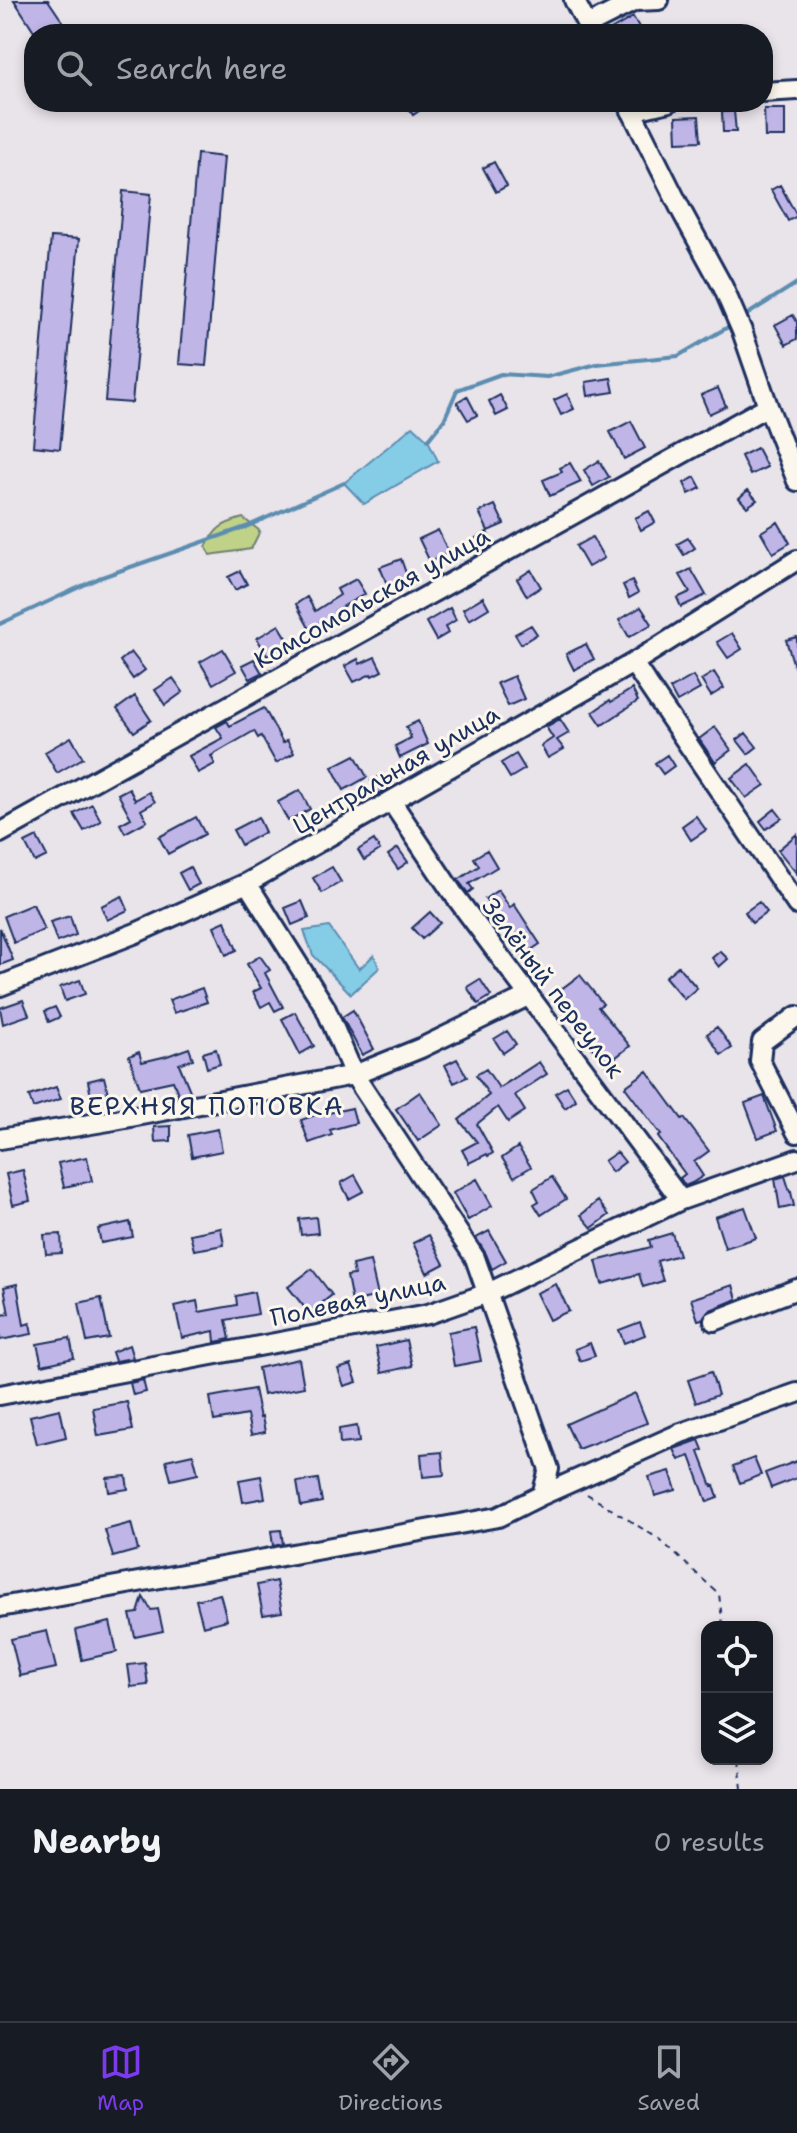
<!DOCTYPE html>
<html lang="en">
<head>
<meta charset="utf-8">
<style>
	body { margin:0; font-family:"Shantell Sans",sans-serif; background:#242831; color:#f1f3f6 }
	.controls { position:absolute; right:24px; bottom:24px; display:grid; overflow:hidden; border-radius:16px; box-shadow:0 4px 12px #0003 }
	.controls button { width:72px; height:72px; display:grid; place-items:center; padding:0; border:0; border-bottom:2px solid #363941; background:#171b24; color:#f1f3f6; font:40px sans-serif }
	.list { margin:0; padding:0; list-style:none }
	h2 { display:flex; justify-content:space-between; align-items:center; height:104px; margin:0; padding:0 32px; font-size:34px }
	h2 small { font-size:26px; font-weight:400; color:#9ea1a6 }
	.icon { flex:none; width:44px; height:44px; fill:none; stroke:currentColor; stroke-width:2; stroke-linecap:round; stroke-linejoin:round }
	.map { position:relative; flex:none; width:797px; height:1789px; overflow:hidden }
	.search { position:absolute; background:#171b24; box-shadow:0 4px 12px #0003; left:24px; right:24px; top:24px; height:88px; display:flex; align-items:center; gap:20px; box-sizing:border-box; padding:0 28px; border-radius:32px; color:#9ea1a6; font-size:30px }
	.sheet { height:232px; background:#171b24 }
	nav { display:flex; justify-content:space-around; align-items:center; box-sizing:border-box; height:112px; border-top:2px solid #363941; background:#171b24; font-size:22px; color:#9ea1a6 }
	nav a { display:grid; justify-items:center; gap:4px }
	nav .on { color:#7c3aed }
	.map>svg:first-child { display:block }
	.green { fill:#c0d287; stroke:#6e8072; stroke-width:2 }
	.water { fill:#85cce7; stroke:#5b8db0; stroke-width:2 }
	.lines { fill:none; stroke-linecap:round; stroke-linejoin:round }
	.stream { stroke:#5b8db0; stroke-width:4 }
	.building { fill:#c0b5e7; stroke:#1b2f5e; stroke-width:2 }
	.minor-casing { stroke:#1b2f5e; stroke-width:24 }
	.path { stroke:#1b2f5e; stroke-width:2; stroke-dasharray:6 6; stroke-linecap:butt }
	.minor { stroke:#fbf7ec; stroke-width:18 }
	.labels { text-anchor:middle; stroke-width:6; stroke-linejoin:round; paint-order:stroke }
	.street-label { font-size:24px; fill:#1b2f5e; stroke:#fbf7ec }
	.neighbourhood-label { font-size:26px; letter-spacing:2px; fill:#1b2f5e; stroke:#fbf7ec }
</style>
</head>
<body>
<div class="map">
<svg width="797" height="1789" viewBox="0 0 797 1789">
	<rect width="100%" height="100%" fill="#e9e3ea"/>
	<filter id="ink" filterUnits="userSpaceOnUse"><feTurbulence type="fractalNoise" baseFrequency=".0125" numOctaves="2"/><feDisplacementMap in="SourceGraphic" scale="16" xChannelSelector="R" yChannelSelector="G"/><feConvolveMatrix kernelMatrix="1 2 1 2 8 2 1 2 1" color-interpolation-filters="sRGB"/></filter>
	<g filter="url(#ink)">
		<path class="green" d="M243,518l17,13 -9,18 -41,6 -4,-8c10,-20 16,-23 37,-29z"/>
		<path class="water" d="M413,426l15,14 10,21 -74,43 -20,-21z
			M329,927l30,42 15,-14 5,13 -28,26 -38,-39 -9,-24z"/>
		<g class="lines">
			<path class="stream" d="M748,314l49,-31
				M428,440l16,-20 13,-30 44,-16 46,3 50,-13 81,-8 50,-29
				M0,624l99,-46 147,-51 98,-44"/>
		</g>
		<path class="building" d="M14,0h34l23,34h-35z
			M633,17l10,17h-39z
			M404,102h28l-19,13z
			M764,109h21v28h-20z
			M734,111l2,21h-13l-1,-20z
			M699,116l2,25 -24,1 -1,-25z
			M197,154l27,3 -18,209 -27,-2z
			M494,162l13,24 -11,6 -13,-24z
			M780,185l17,31 -9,5 -17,-31z
			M123,191l28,3 -19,209 -27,-2z
			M51,237l28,2 -19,210 -27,-3z
			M793,315l4,7v17l-11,6 -11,-20z
			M611,378l3,14 -26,4 -2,-14z
			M718,388l8,18 -17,8 -8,-19z
			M567,394l7,15 -13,6 -7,-15z
			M500,395l8,15 -12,6 -7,-15z
			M467,396l10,19 -9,5 -11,-18z
			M631,421l14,27 -21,11 -14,-27z
			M757,448l10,19 -17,8 -9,-19z
			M599,461l10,16 -16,9 -9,-16z
			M570,463l11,19 -31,14 -7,-16 19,-8 -2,-4z
			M695,477l6,11 -12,6 -5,-11z
			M748,490l9,10 -10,7 -8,-9z
			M495,505l9,19 -16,7 -9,-19z
			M649,511l6,11 -14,8 -6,-12z
			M778,522l12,21 -17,10 -12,-21z
			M438,530l11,23 -19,9 -11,-23z
			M487,532l6,13 -10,6 -7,-13z
			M592,537l12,21 -16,9 -12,-21z
			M688,538l7,10 -11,7 -7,-11z
			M401,559l7,20 -20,8 -8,-20z
			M691,569l15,26 -25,12 -4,-9 13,-6 -10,-17z
			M531,570l10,17 -14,9 -10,-17z
			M240,571l7,13 -12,6 -7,-13z
			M356,579l9,15 -30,17 2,4 -13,7 -1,-1 -14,7 -13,-24 11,-7 8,14 25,-16 -3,-6z
			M632,581l6,12 -9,5 -6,-13z
			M483,597l6,11 -20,12 -6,-11z
			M641,607l11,17 -23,13 -10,-17z
			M450,608l6,12 -11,7 3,6 -12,7 -10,-18z
			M279,625l11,18 -23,13 -10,-18z
			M531,625l6,9 -16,10 -6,-10z
			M732,633l10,16 -14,9 -11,-16z
			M797,637v31l-2,1 -9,-29z
			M586,644l8,15 -20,11 -8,-16z
			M223,649l13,22 -23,13 -13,-22z
			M131,652l14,18 -12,9 -13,-18z
			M375,657l7,14 -10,5 -1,-2 -17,8 -9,-16 13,-7 2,5z
			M254,659l8,14 -12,6 -8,-14z
			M714,672l10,16 -13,8 -10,-16z
			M514,676l10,23 -16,7 -11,-23z
			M693,676l7,13 -23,13 -7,-13z
			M173,678l10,14 -18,13 -10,-15z
			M632,689l6,12 -36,24 -9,-13 17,-12 1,2z
			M135,696l16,24 -17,12 -17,-23z
			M264,708l19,35 4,-3 7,13 -18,10 -15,-27 -3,2 -4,-7 -43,25 4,8 -17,9 -9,-17 34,-18 -7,-11 11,-6 3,5z
			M560,719l9,14 -12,7 7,9 -16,9 -7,-12 12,-8 -7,-11z
			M418,721l10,23 -28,14 -5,-12 16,-8 -5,-11z
			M715,727l16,23 -16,12 -16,-23z
			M746,733l11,14 -9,7 -11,-14z
			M71,737l12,21 -26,15 -12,-21z
			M516,754l9,15 -15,9 -9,-15z
			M355,755l12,22 -23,13 -12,-23z
			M667,755l7,11 -11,8 -8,-11z
			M750,764l15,21 -19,13 -15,-20z
			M381,776l7,13 -10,5 -7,-13z
			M129,788l6,12 14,-8 6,10 -14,8 6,11 -22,12 -5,-9 11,-6 -13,-24z
			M300,790l10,19 -22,12 -10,-19z
			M92,804l9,17 -17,10 -10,-17z
			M775,809l7,9 -16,11 -6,-8z
			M696,816l10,14 -15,10 -9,-14z
			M196,817l9,17 -37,20 -9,-17z
			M258,817l7,15 -24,13 -8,-15z
			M797,834v40l-19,-24z
			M37,837l10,19 -12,6 -10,-19z
			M374,840l6,10 -16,10 -6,-10z
			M398,848l10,14 -10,7 -10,-14z
			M487,850l10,17 -28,17 4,5 -5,4 -10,-13 21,-14 -5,-8z
			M190,867l9,17 -11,6 -9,-17z
			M332,867l9,15 -19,11 -9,-15z
			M498,890l12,18 4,-4 26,40 -18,12 -37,-57z
			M122,896l6,14 -21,10 -6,-14z
			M302,901l7,17 -17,7 -7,-17z
			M759,902l8,10 -15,11 -7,-11z
			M33,904l11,26 -30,13 -10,-27z
			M430,912l10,11 -18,16 -10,-11z
			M70,916l6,19 -19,7 -7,-20z
			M225,921l12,29 -11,5 -12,-29z
			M0,928l13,32 -13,5z
			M720,951l8,8 -9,8 -7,-9z
			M260,956l10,14 -5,3 18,34 -8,4 -5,-9 -9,5 -8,-15 8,-4 -14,-24z
			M678,966l19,22 -13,11 -19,-22z
			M580,975l23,29 -5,3 32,39 -24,19 -22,-27 4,-3 -32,-42z
			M480,979l11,17 -13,8 -11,-17z
			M80,980l5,14 -20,7 -5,-14z
			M202,988l5,14 -33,11 -5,-13z
			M23,1000l6,15 -26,9 -3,-16z
			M55,1007l5,10 -11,5 -4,-11z
			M353,1010l21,39 -12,6 -20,-38z
			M295,1012l19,34 -14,8 -18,-35z
			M717,1027l15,21 -11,7 -14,-21z
			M507,1031l9,13 -13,9 -9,-14z
			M189,1048l4,11 -14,5 12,29 -12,3 -6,-15 -33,7 -11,-32 10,-4 3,10 25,-6z
			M216,1049l4,15 -13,4 -4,-15z
			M457,1059l10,18 -13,6 -9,-18z
			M539,1062l8,12 -32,21 10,16 -17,11 -10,-15 -21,17 16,29 -5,3 -1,-2 -18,9 -7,-13 15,-8 -18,-22 30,-25 -13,-20 10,-6 13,19z
			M647,1071l35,48 2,-1 25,33 -15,11 9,14 -11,7 -7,3 -5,-8 5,-4 -27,-37 3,-2 -36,-48z
			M104,1077l4,16 -17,3 -3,-15z
			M567,1086l9,14 -11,8 -10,-15z
			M56,1087l5,12 -28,9 -4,-12z
			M420,1092l22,33 -24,16 -22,-32z
			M764,1096l13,35 -19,7 -13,-35z
			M352,1108l4,15 -26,7 2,5 -23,8 -8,-23 23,-8v2z
			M171,1126v15l-16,1 -1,-15z
			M218,1129l4,22 -30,6 -4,-22z
			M518,1147l13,20 -17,10 -12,-19z
			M617,1152l8,10 -13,10 -8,-11z
			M87,1157l5,24 -28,6 -6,-24z
			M23,1170l7,31 -17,4 -7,-31z
			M355,1175l9,16 -15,8 -8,-16z
			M785,1176l5,16h1l3,14 -14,3 -5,-30z
			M552,1177l14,22 -25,16 -7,-11 5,-3 -6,-12z
			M477,1179l15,27 -24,14 -15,-27z
			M598,1201l11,14 -17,13 -11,-13z
			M745,1207l11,31 -31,10 -10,-31z
			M316,1217l2,16 -17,2 -2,-16z
			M130,1222l3,15 -32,6 -3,-14z
			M221,1228l3,17 -30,5 -4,-16z
			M489,1231l17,30 -14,8 -6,-15 -10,-16z
			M672,1233l7,22 -22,6 6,20 -20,6 -4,-13 -37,10 -6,-23 55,-14 -2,-7z
			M61,1234l1,19 -16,1 -2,-19z
			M429,1235l15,29 -17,9 -14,-30z
			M370,1261l8,35 -26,6 -5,-26 7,-1 -2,-10z
			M312,1269l20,26 -23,18 -21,-26z
			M17,1284l7,41 6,-2 2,11 -32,6v-25l9,-1 -5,-27z
			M556,1284l13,27 -20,9 -13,-27z
			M733,1285l4,14 -27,11 -8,9 -4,1 -7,-21z
			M254,1292l4,22 -32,6 4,19 -15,3 -1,-11 -32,7 -7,-32 22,-5 2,11 38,-7 -1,-9z
			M101,1298l8,40 -22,4 -8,-39z
			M640,1322l5,13 -21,8 -5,-13z
			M474,1327l7,34 -27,5 -6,-34z
			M70,1338l4,20 -32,7 -5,-21z
			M406,1340l6,26 -30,7 -6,-26z
			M590,1343l5,13 -15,5 -5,-12z
			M129,1345l4,13 -18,3 -3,-9z
			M299,1359l5,28 -41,8 -5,-27z
			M351,1365l6,17 -13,4 -6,-17z
			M711,1372l7,23 -22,8 -8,-23z
			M143,1380l3,12 -13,3 -3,-12z
			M254,1389l6,29 2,-1 3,15 -14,3 -4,-20 -33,6 -4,-24z
			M635,1393l12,30 -69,26 -12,-25z
			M127,1402l6,28 -35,6 -5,-28z
			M60,1409l6,28 -29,7 -7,-28z
			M357,1426l2,16 -19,2 -1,-15z
			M699,1440l4,10 -4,2 13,34 2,-1 4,13 -11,4 -17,-46 -11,4 -5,-11z
			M442,1452l2,23 -21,2 -2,-23z
			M193,1454l5,20 -27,6 -5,-20z
			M754,1458l7,17 -21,8 -7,-17z
			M797,1461v17l-26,10 -6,-15z
			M670,1471l6,19 -21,6 -6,-19z
			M126,1476l2,13 -19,3 -2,-14z
			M261,1476l4,22 -22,4 -4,-22z
			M318,1479l4,23 -21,4 -4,-24z
			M131,1523l7,27 -25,7 -8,-27z
			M281,1530l2,14 -10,2 -2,-15z
			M276,1581l6,31 -19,3 -6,-30z
			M220,1594l7,26 -24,6 -7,-26z
			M143,1597l8,13 7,-1 5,22 -28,6 -5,-23 8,-1z
			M110,1622l7,30 -35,8 -6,-30z
			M47,1631l9,37 -36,8 -9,-37z
			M145,1663l3,22 -17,2 -3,-22z"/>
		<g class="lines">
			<g class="minor-casing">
				<path id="minor" d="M574,0l18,34
					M588,25l47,-24 24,-1
					M763,92l34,-2
					M627,102l55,110 41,75 19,44 26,75 29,75
					M631,111l38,-9
					M633,663l164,242
					M391,801l61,91 229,308
					M0,833l768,-427
					M0,986l136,-53 111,-50 386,-220 164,-103
					M797,1016l-35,26 -2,19 37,72
					M0,1139l115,-19 239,-45 67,-27 107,-52
					M714,1321l83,-32
					M0,1395l428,-81 60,-21 193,-93 116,-41
					M542,1495l139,-62 116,-40
					M0,1607l498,-90 44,-22 7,-26 -74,-211 -121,-183 -29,-68 -78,-124"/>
			</g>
			<path class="path" d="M587,1494l72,45 60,55 4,33
				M739,1759l3,30"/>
			<use href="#minor" class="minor"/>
		</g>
	</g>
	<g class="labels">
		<g class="street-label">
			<text transform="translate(372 598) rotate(-29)" y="8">Комсомольская улица</text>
			<text transform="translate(396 770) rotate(-30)" y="8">Центральная улица</text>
			<text transform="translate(553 988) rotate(53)" y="8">Зелёный переулок</text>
			<text transform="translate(358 1300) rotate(-12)" y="8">Полевая улица</text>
		</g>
		<g class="neighbourhood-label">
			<text x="207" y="1115">ВЕРХНЯЯ ПОПОВКА</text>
		</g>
	</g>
</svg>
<div class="controls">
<button><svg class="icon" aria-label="locate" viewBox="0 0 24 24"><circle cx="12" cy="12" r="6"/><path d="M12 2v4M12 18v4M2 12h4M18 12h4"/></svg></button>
<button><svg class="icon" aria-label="layers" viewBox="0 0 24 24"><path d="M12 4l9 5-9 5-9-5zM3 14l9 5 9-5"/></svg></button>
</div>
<div class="search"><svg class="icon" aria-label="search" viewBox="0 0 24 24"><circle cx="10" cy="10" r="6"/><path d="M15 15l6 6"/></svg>Search here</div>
</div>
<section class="sheet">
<h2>Nearby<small>0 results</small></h2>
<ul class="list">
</ul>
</section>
<nav>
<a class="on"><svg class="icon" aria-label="map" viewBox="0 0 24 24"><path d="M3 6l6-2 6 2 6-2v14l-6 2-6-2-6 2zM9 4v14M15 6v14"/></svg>Map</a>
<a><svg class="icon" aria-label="directions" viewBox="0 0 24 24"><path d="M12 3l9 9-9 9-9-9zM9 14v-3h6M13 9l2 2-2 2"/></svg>Directions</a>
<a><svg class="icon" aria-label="saved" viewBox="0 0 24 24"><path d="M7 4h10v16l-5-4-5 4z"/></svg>Saved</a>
</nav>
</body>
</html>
